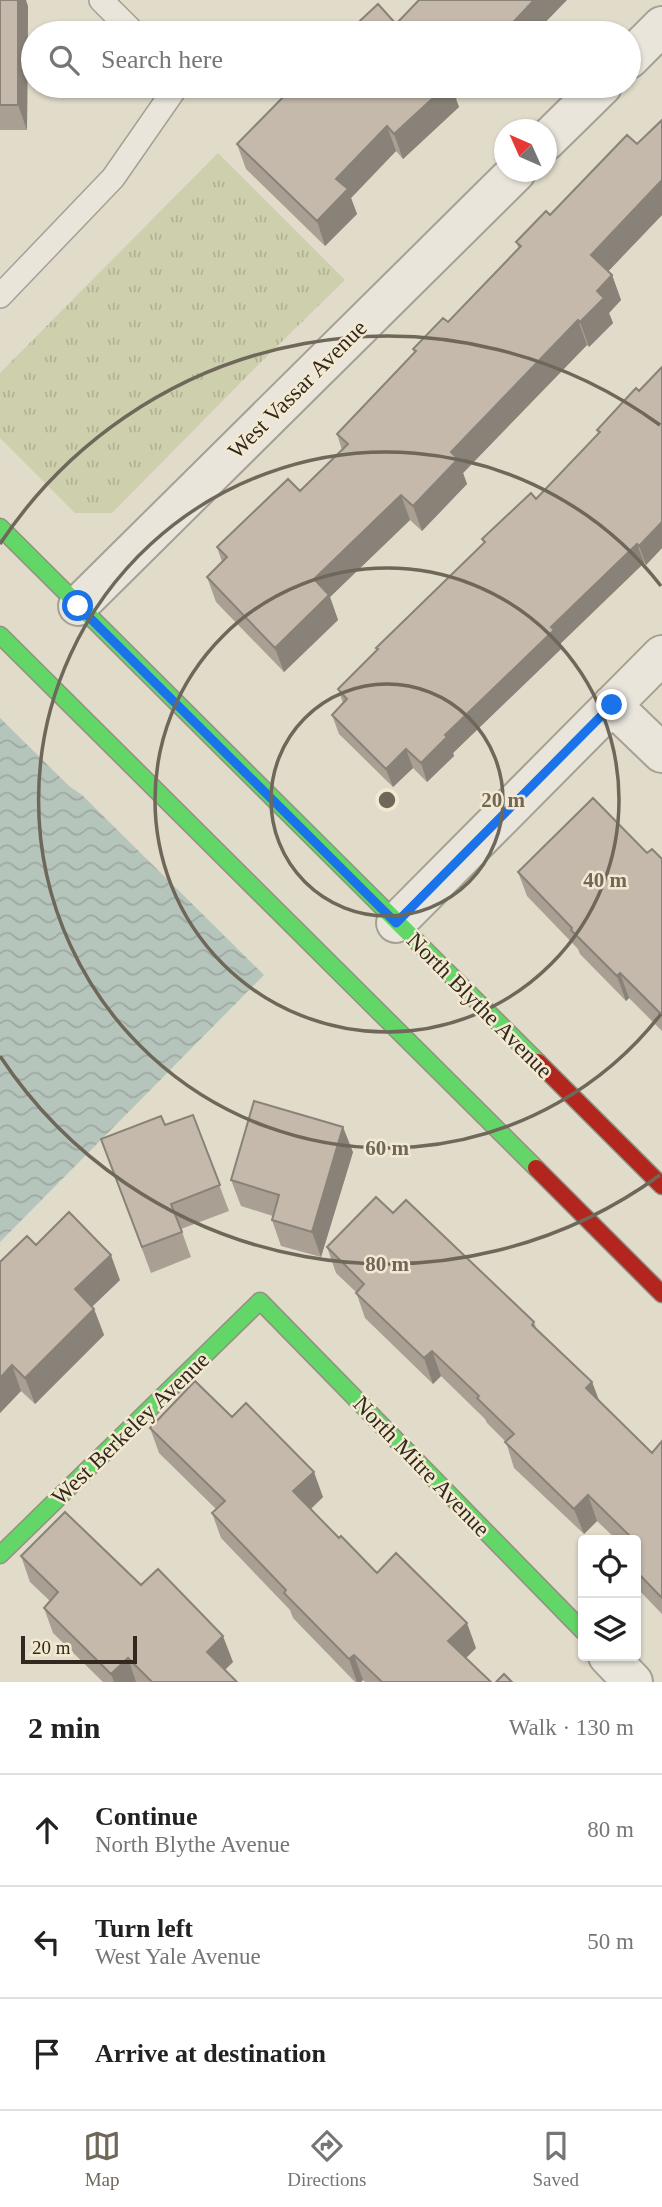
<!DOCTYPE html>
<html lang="en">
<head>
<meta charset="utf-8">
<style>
	body { margin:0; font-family:"Times New Roman",serif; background:#f2f2f2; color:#222 }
	.controls { position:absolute; right:21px; bottom:21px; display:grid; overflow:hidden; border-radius:7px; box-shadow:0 2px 5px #0004 }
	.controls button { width:63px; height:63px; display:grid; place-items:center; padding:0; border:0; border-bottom:2px solid #e0e0e0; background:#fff; color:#222; font:35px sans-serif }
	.compass { position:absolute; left:494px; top:119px; width:63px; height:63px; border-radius:50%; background:#fff; box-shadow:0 2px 5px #0004; rotate:315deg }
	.scale { position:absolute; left:21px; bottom:18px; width:116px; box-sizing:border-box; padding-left:7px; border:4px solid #32281d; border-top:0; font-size:19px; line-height:24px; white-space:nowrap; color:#32281d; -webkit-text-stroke:5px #f2e9d0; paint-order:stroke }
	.stop { position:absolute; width:21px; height:21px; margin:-16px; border:5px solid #1a73e8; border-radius:50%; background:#fff }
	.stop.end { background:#1a73e8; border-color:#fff; box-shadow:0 2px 7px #0008 }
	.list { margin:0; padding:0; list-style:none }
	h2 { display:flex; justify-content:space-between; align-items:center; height:91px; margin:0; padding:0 28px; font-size:30px }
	h2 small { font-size:23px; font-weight:400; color:#767676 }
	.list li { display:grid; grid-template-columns:46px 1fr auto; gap:21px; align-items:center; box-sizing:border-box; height:112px; padding:0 28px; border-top:2px solid #e0e0e0 }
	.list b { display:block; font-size:26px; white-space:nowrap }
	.list p { margin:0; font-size:23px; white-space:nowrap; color:#767676 }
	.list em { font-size:23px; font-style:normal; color:#767676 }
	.icon { flex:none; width:38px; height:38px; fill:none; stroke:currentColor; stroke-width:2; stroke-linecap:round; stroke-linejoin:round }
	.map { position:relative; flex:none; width:662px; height:1682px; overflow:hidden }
	.search { position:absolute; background:#fff; box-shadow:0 2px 5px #0004; left:21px; right:21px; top:21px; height:77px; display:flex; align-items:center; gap:18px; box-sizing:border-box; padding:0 24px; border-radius:38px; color:#767676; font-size:26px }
	.sheet { height:427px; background:#fff }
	nav { display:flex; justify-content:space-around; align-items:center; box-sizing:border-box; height:98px; border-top:2px solid #e0e0e0; background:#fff; font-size:19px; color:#767676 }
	nav a { display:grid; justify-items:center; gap:4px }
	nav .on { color:#6f675a }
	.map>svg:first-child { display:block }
	.grass { fill:url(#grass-tufts) }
	.water { fill:url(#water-waves) }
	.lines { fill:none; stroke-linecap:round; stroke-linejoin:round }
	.lane-casing { stroke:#a6a094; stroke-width:26 }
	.street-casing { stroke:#a6a094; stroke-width:42 }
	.fast-casing { stroke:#958f83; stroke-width:19 }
	.jam-casing { stroke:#958f83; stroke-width:19 }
	.lane { stroke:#e9e5db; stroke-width:23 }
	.street { stroke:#e9e5db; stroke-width:38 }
	.fast { stroke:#63d668; stroke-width:16 }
	.jam { stroke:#b3261e; stroke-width:16 }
	.wall { fill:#a99f93 }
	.shaded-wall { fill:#898278 }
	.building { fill:#c4b9ab; stroke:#898278; stroke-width:2 }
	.route { stroke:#1a73e8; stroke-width:9 }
	.ring { fill:none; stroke:#6f675a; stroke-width:3.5 }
	.labels { text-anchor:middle; stroke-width:5; stroke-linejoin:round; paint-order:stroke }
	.street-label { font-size:23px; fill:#32281d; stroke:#f2e9d0 }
	.centre { fill:#6f675a; stroke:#f2e9d0; stroke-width:3.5 }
	.ring-label { font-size:21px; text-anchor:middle; font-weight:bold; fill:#6f675a; stroke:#f2e9d0; stroke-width:5; stroke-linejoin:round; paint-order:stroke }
</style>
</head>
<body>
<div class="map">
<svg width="662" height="1682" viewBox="0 0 662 1682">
	<defs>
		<pattern id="grass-tufts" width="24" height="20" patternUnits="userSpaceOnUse" patternTransform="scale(1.75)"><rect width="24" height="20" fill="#cecfad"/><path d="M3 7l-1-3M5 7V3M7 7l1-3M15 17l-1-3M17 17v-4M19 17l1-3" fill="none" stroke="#b1b294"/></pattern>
		<pattern id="water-waves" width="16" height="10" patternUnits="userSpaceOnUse" patternTransform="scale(1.75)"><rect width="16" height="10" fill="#b6c5bc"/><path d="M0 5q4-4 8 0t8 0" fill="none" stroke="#9da9a1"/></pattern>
	</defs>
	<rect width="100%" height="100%" fill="#e1dbca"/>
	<path class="grass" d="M218,153l127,127 -83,81 -150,152h-37l-75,-75v-65z"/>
	<path class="water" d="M0,718l69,68 13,9 182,180 -264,267z"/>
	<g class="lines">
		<g class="lane-casing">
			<path id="lane" d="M101,0l33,33
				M0,296l113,-118 64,-92"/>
		</g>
		<g class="street-casing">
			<path id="street" d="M629,59l33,-33
				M546,141l56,-55
				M78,606l438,-434
				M612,705l50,48
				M396,923l266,-268
				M608,1656l25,26"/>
		</g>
		<g class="fast-casing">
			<path id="fast" d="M0,527l538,535
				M0,635l536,533
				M0,1555l260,-254 323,330"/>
		</g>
		<g class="jam-casing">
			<path id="jam" d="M538,1062l124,124
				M536,1168l126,126"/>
		</g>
		<use href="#lane" class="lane"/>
		<use href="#street" class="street"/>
		<use href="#fast" class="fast"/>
		<use href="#jam" class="jam"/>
	</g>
	<path class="wall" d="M0,0l28,6 -1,124h-27z
		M419,0l116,33h-188l49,-9z
		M456,99l3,8 -56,52 -7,-8 -45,47 6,16 -32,32 -79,-77 -9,-25z
		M662,120v95l-54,56 4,4 9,25 -12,13 4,10 -24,24 -2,-2 -124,128 4,11 -45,47 -12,-11 -80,77 8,23 -54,52 -68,-70 -9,-25 15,-15 -5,-15 83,-56 42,-41 -5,-16 77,-81 -1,-4 35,-27 71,-73 -3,-7 121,-98z
		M662,367v181l-16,17 -2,-2 -85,82 2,4 -108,104 1,3 -27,26 -14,-14 -20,19 -54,-53 -7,-19 11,-12 -5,-14 39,-39 -1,-2 108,-105 -2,-4 54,-40 62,-65 -1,-4 42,-39z
		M647,853l15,6v172l-33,-33 -3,3 -46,-47 -2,-5 -51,-53 -9,-24z
		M193,1115l36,96 -48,18 10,28 -40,16 -50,-134 64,-14z
		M353,1152l-32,105 -40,-11 -9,-26 1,-4 -32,-10 -10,-26z
		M393,1213l141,109 3,8 55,52 7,19 53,52 10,-12v173l-26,-27v-47h-19l-20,-19 -13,13 -70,-66 -8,-26 -19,-19 -2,-4 -44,-43 -8,8 -68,-66 -9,-26 -20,-19 -9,-26z
		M36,1245l84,35 -28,27 2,2 10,26 -69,69 -14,-13 -21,22z
		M232,1417l91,80 -12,12 28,29 38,35 99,75 -10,10 25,24h-126l-2,-2 -2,2h-6l-62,-64 -3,-8 -69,-72 -9,-25 4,-4 -57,-56 -9,-25z
		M21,1556l120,29 92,77 -8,8 12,12h-134l-50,-49 -9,-25 6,-7 -20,-19z"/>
	<path class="shaded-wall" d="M18,0h8l2,6 -1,124 -9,-25z
		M534,0h33l-32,33h-30v-2z
		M496,23l4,10h-14z
		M446,86h22l-12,13 3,8 -56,52 -9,-25z
		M387,126l9,25 -45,47 6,16 -32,32 -8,-25 19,-42z
		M662,180v35l-62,65 -9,-25z
		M612,275l9,25 -12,13 4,10 -24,24 -9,-25 17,-31z
		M578,320l9,25 -124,128 4,11 -45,47 -9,-25 38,-54z
		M401,495l9,25 -80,77 8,23 -54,52 -9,-24 39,-69z
		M662,522v26l-16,17 -7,-19z
		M637,544l7,19 -85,82 2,4 -108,104 1,3 -27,26 -6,-19 24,-28 106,-108z
		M406,749l7,19 -20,19 -7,-18z
		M620,973l9,25 -3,3 -9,-25z
		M343,1127l10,25 -32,105 -9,-25z
		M111,1255l9,25 -36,34 -9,-25z
		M94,1309l10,26 -69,69 -10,-26z
		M432,1351l9,25 -8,8 -9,-26z
		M12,1365l9,26 -21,22v-35z
		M592,1382l10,26 -16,-20z
		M314,1472l9,25 -20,19 -10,-25z
		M588,1495l9,26 -13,13 -10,-25z
		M467,1623l9,25 -19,19 -9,-26z
		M223,1636l10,26 -17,16 -9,-26z
		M354,1655l9,25 -2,2h-4l-8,-23z
		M128,1658l8,24h-22l-3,-8z"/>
	<path class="building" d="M0,0h18v105h-18z
		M419,0h115l-29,31 -9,-8 -10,10h-139l31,-29 18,20z
		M294,86h152l-52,48 -7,-8 -51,53 12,10 -31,32 -80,-77z
		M662,120v60l-71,75 21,20 -15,16 7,7 -24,24 -2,-2 -127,132 7,7 -45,47 -12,-11 -87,84 15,16 -54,53 -68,-71 20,-20 -10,-10 71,-68 12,12 48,-47 -11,-10 79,-83 -3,-2 30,-31 5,4 73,-76 -5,-4 30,-31 4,4 77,-80 10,9z
		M662,367v155l-23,24 -2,-2 -86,83 3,3 -109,105 2,2 -26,26 -15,-14 -20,20 -54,-54 15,-16 -9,-10 40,-40 -2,-1 109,-106 -3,-3 49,-46 5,6 64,-67 -3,-2 39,-42 3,3z
		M593,798l54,55 5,-4 10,10v156l-42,-42 -3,3 -46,-46 1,-2 -54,-56z
		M254,1101l89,26 -31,105 -40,-12 7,-25 -48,-15z
		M193,1115l27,70 -49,19 11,28 -40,15 -41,-108 60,-23 4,9z
		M376,1197l17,16 13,-13 128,122 -2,3 60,57 -6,6 66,65 10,-12v157l-26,-27v-31h-2l-46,-45 -14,14 -69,-67 9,-8 -37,-36 2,-2 -47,-45 -8,7 -68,-65 8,-9 -37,-37z
		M69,1212l42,43 -36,34 19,20 -69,69 -13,-13 -12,13v-116l27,-26 9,9z
		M195,1381l37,36 14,-14 68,69 -21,19 46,47 2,-2 36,37 19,-20 71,70 -19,18 43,41h-109l-28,-27 -5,4 -65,-66 2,-3 -74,-77 13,-12 -75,-73z
		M65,1512l76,73 17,-16 65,67 -16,16 30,30h-85l-24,-24 -17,16 -67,-66 14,-16 -37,-36z
		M504,1674l8,8h-16z"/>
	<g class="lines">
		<path class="route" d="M78,606l318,317 216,-218"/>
	</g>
	<g class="ring">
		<circle cx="387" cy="800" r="116"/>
		<circle cx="387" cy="800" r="232"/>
		<path d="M661 1014A348 348 0 1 1 661 586"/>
		<path d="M660 1175A464 464 0 0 1 0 1056M0 544A464 464 0 0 1 660 425"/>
	</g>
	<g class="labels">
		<g class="street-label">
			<text transform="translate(297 389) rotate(-45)" y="8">West Vassar Avenue</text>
			<text transform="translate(480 1005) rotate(45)" y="8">North Blythe Avenue</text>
			<text transform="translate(130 1428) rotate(-44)" y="8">West Berkeley Avenue</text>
			<text transform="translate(422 1466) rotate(46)" y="8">North Mitre Avenue</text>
		</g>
	</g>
	<circle cx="387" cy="800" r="10" class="centre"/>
	<g class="ring-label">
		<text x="503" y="807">20 m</text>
		<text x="605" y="887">40 m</text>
		<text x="387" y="1155">60 m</text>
		<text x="387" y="1271">80 m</text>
	</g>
</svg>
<div class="controls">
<button><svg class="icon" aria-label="locate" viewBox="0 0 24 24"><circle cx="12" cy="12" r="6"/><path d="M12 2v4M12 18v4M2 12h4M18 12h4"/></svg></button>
<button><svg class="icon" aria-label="layers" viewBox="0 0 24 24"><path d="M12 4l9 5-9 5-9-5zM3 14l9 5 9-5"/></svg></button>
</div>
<svg class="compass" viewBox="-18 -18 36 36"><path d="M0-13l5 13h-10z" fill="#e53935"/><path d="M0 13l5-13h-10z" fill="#767676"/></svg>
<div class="scale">20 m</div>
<div class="stop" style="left:78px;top:606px"></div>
<div class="stop end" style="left:612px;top:705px"></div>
<div class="search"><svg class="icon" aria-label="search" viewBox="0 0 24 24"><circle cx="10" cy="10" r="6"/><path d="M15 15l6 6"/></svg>Search here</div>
</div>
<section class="sheet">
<h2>2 min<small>Walk · 130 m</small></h2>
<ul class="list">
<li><svg class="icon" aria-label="ahead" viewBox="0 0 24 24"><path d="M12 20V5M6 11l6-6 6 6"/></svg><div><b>Continue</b><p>North Blythe Avenue</p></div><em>80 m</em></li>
<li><svg class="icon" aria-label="left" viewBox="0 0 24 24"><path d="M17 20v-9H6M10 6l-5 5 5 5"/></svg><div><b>Turn left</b><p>West Yale Avenue</p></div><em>50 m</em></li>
<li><svg class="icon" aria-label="arrive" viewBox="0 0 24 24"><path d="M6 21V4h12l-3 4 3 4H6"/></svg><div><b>Arrive at destination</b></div></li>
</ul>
</section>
<nav>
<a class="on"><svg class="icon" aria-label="map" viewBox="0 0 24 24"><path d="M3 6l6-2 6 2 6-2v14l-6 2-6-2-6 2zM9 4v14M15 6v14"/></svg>Map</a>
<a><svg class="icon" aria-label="directions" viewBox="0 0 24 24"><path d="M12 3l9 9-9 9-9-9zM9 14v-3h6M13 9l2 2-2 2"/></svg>Directions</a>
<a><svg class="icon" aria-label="saved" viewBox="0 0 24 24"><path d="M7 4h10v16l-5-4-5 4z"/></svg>Saved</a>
</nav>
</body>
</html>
